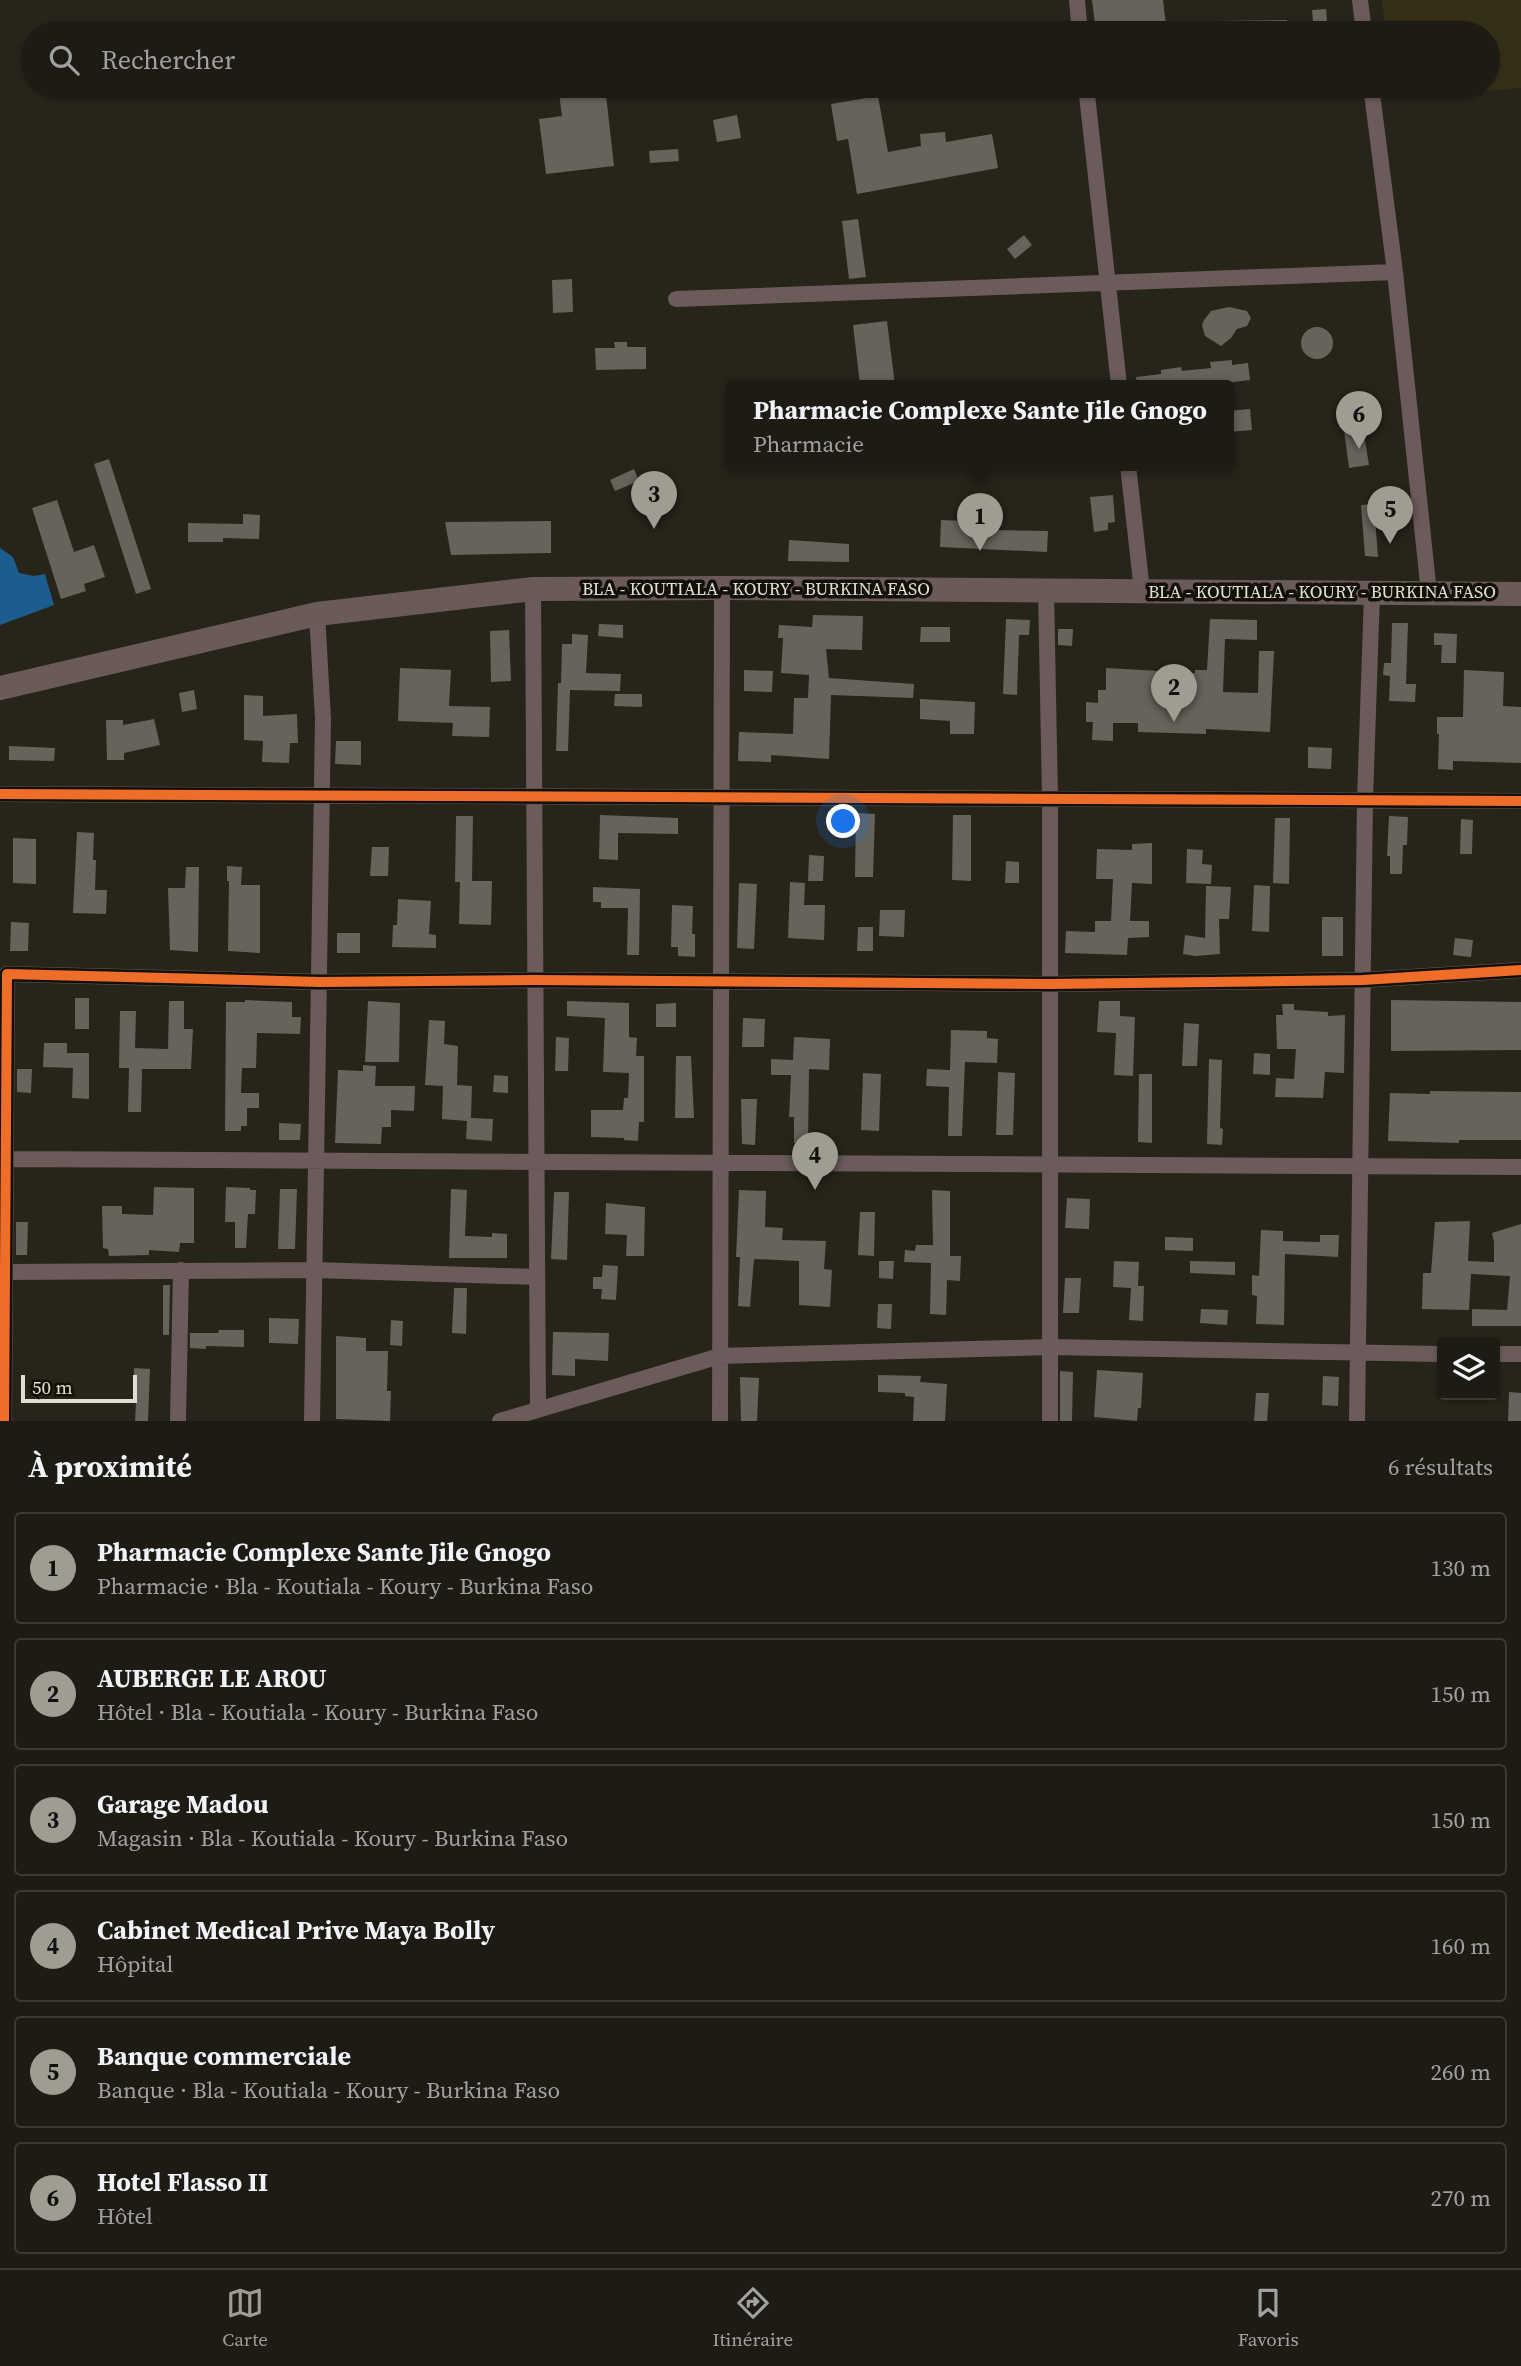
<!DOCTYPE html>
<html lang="fr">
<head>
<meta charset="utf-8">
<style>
	body { margin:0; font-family:"Source Serif 4",serif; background:#2a2822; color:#f1f3f6 }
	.controls { position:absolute; right:21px; bottom:21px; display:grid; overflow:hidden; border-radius:7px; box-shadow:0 2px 5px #0004 }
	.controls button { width:63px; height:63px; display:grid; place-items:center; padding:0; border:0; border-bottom:2px solid #3b3934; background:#1d1b14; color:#f1f3f6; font:35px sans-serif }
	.scale { position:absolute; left:21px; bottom:18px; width:116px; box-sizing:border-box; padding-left:7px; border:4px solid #e0ddd1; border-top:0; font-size:19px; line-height:24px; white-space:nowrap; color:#e0ddd1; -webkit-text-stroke:5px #131008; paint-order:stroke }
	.you { position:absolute; left:844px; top:822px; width:24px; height:24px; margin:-18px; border:5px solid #fff; border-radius:50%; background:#1a73e8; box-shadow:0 0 0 10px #1a73e833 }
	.badge { display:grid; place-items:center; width:46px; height:46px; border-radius:50%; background:#9f9c91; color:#111; font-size:23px; font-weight:700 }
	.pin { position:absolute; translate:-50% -58px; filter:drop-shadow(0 2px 4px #0008) }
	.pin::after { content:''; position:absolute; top:37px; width:24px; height:21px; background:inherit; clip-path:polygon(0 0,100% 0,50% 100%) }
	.popup { position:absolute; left:726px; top:380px; width:508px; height:91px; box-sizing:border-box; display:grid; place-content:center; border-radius:7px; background:#1d1b14; filter:drop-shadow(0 2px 5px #0005); font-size:23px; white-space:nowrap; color:#a0a1a0 }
	.popup b { font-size:26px; color:#f1f3f6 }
	.popup::after { content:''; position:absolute; left:50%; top:100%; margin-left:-14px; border:14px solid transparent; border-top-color:#1d1b14 }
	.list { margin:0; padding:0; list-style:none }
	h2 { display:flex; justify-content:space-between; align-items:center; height:91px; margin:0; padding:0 28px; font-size:30px }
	h2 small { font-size:23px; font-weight:400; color:#a0a1a0 }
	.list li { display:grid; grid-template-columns:46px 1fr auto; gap:21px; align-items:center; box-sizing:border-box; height:112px; margin:0 14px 14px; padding:0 14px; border:2px solid #3b3934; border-radius:7px }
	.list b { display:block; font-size:26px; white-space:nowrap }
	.list p { margin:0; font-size:23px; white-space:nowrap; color:#a0a1a0 }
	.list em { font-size:23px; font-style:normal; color:#a0a1a0 }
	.icon { flex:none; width:38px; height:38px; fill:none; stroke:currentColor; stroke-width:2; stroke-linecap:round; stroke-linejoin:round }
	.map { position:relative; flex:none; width:1521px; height:1421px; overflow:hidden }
	.search { position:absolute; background:#1d1b14; box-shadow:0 2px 5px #0004; left:21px; right:21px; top:21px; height:77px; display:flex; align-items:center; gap:18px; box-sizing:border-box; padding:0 24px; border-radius:38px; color:#a0a1a0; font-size:26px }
	.sheet { height:847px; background:#1d1b14 }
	nav { display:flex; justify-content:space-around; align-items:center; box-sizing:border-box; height:98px; border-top:2px solid #3b3934; background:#1d1b14; font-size:19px; color:#a0a1a0 }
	nav a { display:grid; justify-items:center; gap:4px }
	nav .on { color:#9f9c91 }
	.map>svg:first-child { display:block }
	.built { fill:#362f17 }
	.water { fill:#1b5d8e }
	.building { fill:#66635a }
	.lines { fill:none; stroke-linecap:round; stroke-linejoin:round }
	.street { stroke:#6b5b5b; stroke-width:16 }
	.primary { stroke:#6a5b58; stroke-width:24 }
	.cycleway-casing { stroke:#131008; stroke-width:15 }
	.cycleway { stroke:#ee6e29; stroke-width:10 }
	.labels { text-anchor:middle; stroke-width:7; stroke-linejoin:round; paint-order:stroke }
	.street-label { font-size:18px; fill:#e0ddd1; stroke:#131008 }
</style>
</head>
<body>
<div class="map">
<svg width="1521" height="1421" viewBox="0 0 1521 1421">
	<rect width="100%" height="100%" fill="#27241a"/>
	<path class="built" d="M1382,0h139v88l-128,10 -2,-12h97v-53h-102z"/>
	<path class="water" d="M0,548l13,9 6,16 15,3 11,-2 9,31 -54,20z"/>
	<path class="building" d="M1092,0h71l3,25 -70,7z
		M1326,9l2,24h-14l-2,-23z
		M1287,20v13h-71l-1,-12z
		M558,86h47l9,80 -68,8 -7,-55 23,-3z
		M878,96l10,56 33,-6 -1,-12 25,-2 1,10 46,-8 6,34 -141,26 -9,-55 -11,2 -6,-37z
		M737,115l4,23 -24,4 -4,-22z
		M678,149l1,12 -29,2 -1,-12z
		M858,219l8,58 -17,2 -7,-58z
		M1024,235l8,10 -17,14 -8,-10z
		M572,279l1,33 -20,1 -1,-33z
		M1229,307l18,4 4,7 -4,8 -10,3 -6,9 -10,8 -16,-10 -3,-11 2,-5 7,-9z
		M887,321l8,64h-35l-7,-60z
		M1301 343a16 16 0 1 1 32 0a16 16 0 1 1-32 0Z
		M614,342h13v5h19v22l-50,1 -1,-22h20z
		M1232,360v5l16,-2 2,17 -41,5h-72l-1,-8 25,-3v-4l20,-3 1,4 29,-3 -1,-6z
		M1250,409l2,21 -24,2v-21z
		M1363,427l6,38 -20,3 -5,-38z
		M109,459l42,130 -15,5 -42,-130z
		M634,469l5,12 -24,10 -5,-11z
		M1113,495l2,27 -7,1v7l-14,2 -4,-35z
		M57,500l17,52 20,-7 11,32 -21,7 2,7 -25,8 -29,-91z
		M1374,504l4,53 -13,-1 -4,-51z
		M243,514l17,1 -1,24 -36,-1v4h-35v-19l55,1z
		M941,520l50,2v8l57,1 -1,21 -107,-5z
		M551,521v32l-100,2 -6,-33z
		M789,540l60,4v18l-61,-1z
		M813,615l50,1 -1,34 -36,-1 3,29 85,6 -1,14 -82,-3 -2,64 -58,-4v7l-33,-1 1,-29 54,2 1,-36h14l1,-23 -28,-2 2,-35h-5l1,-13 33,2z
		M1006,619l24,1 -1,15h-10l-2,60 -14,-1z
		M1210,619l47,1v20l-32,-1 -2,53 35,1 1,-42h15l-4,81 -64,-3v5l-68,-2v-9h-25v18l-21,-1 1,-18h-7v-20l12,1v-13h8v-22l89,5v-3h12z
		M1392,623h16l-2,61h10l-1,18 -26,-1 1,-25 -7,-1 1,-12h7z
		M599,624l24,1v13l-25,-2z
		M921,627h29v15h-30z
		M1058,629h15l-1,17 -14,-1z
		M509,630l2,51 -20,1 -1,-51z
		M1434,633l23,1 -1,29h-15l1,-18h-8z
		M572,634l16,1 -2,38 35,1 -1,17 -50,-1 -2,61h-12l2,-68h3l1,-39h10z
		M400,668l51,2 -2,36 41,1 -1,30 -37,-1 1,-13 -55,-2z
		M744,670l29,1 -1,21 -28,-1z
		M1464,670l40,2 -1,34 18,1v56l-68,-2v9l-15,-1 1,-35h-2v-17h26z
		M194,690l3,19 -15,3 -3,-19z
		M615,694h27v13l-28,-1z
		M244,695l19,1v20l34,-2 1,29h-8l-1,20 -27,-1 1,-21 -19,-1z
		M920,699l55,3 -1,32h-24v-13l-30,-2z
		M154,719l6,26 -36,8v7h-17l-1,-40h17v5z
		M336,741h25v24l-26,-1z
		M9,746l46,2 -1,13 -45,-1z
		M1308,747l24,1 -1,21 -23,-1z
		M856,813l19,1 -2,63h-18z
		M600,815l78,3v16l-60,-1v27l-19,-1z
		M953,815h18v66l-19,-1z
		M456,816h17l-1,65h20l-1,44 -32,-1 1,-42h-5z
		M1389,816l19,1 -1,28h-4l-1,29h-12v-18h-3z
		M1275,818h15l-1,66 -16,-1z
		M1461,819l12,1 -1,34h-12z
		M77,832l17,1 -1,27h3l-1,30h12l-1,24 -33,-1z
		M13,838l23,1v45l-23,-1z
		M1152,843v41l-20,-1 -2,38h19v16l-21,1 -1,17 -62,-2 1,-22 29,1v-11h16l2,-42h-17l1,-30 35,1v-6z
		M372,847h17l-1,29h-18z
		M1187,849l16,1 -1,14 10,1 -1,19 -25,-1z
		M809,855l15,1 -1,25h-15z
		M1006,861l13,1v21h-14z
		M227,866l15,1 -1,18h19v68l-32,-2 1,-70h-2z
		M186,867h13l-1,85 -28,-2 -2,-62h17z
		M790,882l15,1 -1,22h21l-1,35 -36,-2z
		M739,883l18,1 -3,65 -17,-1z
		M1254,885l16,1 -1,46 -17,-1z
		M1206,886l25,1 -2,32h-10l1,35 -25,2 -12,-2 2,-19 20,3z
		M593,887l47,2 -1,66h-12l1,-47h-27v-6h-8z
		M398,899l33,2 -2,33 7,1v13l-44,-1 1,-22h4z
		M672,905l21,1 -1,28h3v23l-17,-1v-9h-7z
		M880,910h25l-1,27 -25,-1z
		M1322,917h21v39h-21z
		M11,922l18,1 -1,28h-18z
		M858,927h15v24h-16z
		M337,933h23v20h-23z
		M1455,938l18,2 -2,17 -18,-2z
		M75,998h14v31h-14z
		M245,1000l47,2v15h9l-1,17 -43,-1 -1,35h-14l-1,25h18v15h-12v18h-6v5h-16l1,-129h19z
		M1391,1000l130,2v48l-130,1z
		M169,1001h15v28h9l-2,40h-49l-1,43h-13l1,-44h-10l1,-57h16l-1,37 33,1z
		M368,1001l32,2 -1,59h-34z
		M567,1001l62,2v34l8,1 -1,18h8v66h-5l-1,19 -14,-1v-2l-33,-1v-27h32l1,-12h4l1,-25 -26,-1 2,-54 -38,-2z
		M1099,1001h21v15l15,1 -2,59 -19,-1 2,-42 -19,-1z
		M676,1003v24h-20v-23z
		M1282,1004h12v6l34,2v4l17,-1 -1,58 -19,-1 -2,26 -48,-1 1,-19 18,1 2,-30h-19l-1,-34h7z
		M743,1018l22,1 -1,28h-22z
		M429,1020l16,1 -1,23 14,2 -1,39 15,1 -1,32 22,1 -1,22 -26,-2 1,-18 -25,-2 1,-33 -18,-1z
		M1184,1023l15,1 -2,42h-15z
		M951,1030l36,1v7l11,1 -1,24 -32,-1 -3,74h-14l1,-49 -23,-1 1,-17 23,1z
		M556,1037l13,1 -1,33h-13z
		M794,1037l36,2 -1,31 -20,-1 -1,74h-14v-26h-5l2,-42h-20v-16l22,1z
		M44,1043h23v10h22v46l-17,-1 1,-30 -30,-1z
		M1254,1053l16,1v21l-17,-1z
		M676,1056h15l3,62h-19z
		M1209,1059l13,1 -2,68 3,1 -1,16 -15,-1z
		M363,1065l13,1 -1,20h40l-1,25 -23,-1v17h-9l-1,17 -46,-1 3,-73 25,1z
		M17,1069h15l-1,24 -14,-1z
		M998,1072l17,1 -2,62h-17z
		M863,1073l18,1 -2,57 -18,-1z
		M1139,1074h13v69l-14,-1z
		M494,1075l14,1v17l-15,-1z
		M1430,1091l91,1v48h-62v3l-71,-2 2,-48 40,1z
		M741,1099h16l-2,46 -13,-1z
		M279,1123l22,1 -1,16h-21z
		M154,1187l40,1v55h-14l-1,9 -30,-2v5l-40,1 -1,-7 -5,-1 -1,-42h20v8l31,1z
		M226,1187l24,1v2h6l-1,24h-7l-2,34h-11v-26h-10z
		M280,1189h17l-2,60h-17z
		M451,1189l16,1 -2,46 27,1v-4l15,1v24h-58z
		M739,1190l27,1 -1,36 18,1 -1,12 44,1 -2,28 8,1 -2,37 -31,-2v-44l-45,-2 -4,48 -12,-1 2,-49h-4z
		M932,1190l18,1v65h11l-1,25 -13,-1 -1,35 -16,-1 1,-51 -27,-1 1,-12 10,1 1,-6h17z
		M554,1192h15l-2,68 -16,-1z
		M1067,1198l23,1 -1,30 -24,-1z
		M606,1203l39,4 -1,49h-18l1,-21 -22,-1z
		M860,1212h15l-1,44 -16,-1z
		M1470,1221l-2,40 26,1v-20l-2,-9 29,-9v102h-49v-17l35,1 3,-34 -39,-2 -2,36 -47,-1 1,-36h8l4,-51z
		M16,1222h12l-1,33h-11z
		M1261,1230l22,1v10l37,1v-7h19l-1,22 -53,-3 -1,71 -28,-1 1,-28 -5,-1v-20l7,1z
		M1165,1237l28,1v13l-28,-1z
		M879,1261h15l-1,18 -14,-1z
		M1114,1261l25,1 -1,24h6l-1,35 -14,-1 2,-32 -18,-1z
		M1190,1261l45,1v13l-45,-2z
		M603,1265l15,1 -2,34 -15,-1 1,-10h-9v-12h9z
		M1065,1278h16l-2,35h-16z
		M163,1285h7l-1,50h-6z
		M454,1288h13l-1,46 -14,-1z
		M878,1304h14l-1,25 -14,-1z
		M1201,1309l27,1 -1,15 -27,-2z
		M269,1318l30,1 -1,25 -29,-1z
		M391,1320l12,1 -1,25 -12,-1z
		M219,1330h25v17l-38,-1v3l-16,-1v-15h28z
		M553,1332l56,1 -1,28 -33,-2v17l-23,-1z
		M336,1336l30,2v13h22l-1,40h4l-1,30 -54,-2z
		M134,1368l16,1 -2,52h-13l1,-19h-3z
		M1097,1370l46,3 -2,35h-3l-1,13 -43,-4z
		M1060,1371l13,1 -1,49h-12z
		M878,1375l43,1 -1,6 27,2 -2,37h-32l1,-24 -9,-1v-3l-27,-1z
		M1323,1376l16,1 -1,29 -16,-1z
		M740,1377l19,1 -2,43h-16z
		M1509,1392l12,1v28h-13z
		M1256,1393h13l-2,28h-13z"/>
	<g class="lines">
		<path class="street" d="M1077,0l3,33
			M1360,0l4,33
			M1086,86l33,299
			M1371,86l24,186 34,321
			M676,299l719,-27
			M1128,465l14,126
			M533,589l5,821
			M1046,590l4,209v622
			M0,794l1521,7
			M6,1159l1515,8
			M5,1272l310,-2 222,7
			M1495,1354h26
			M4,1421l3,-447 313,8 215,-2 515,4 313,-4 158,-10
			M178,1421l3,-151
			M312,1421l11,-702 -6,-105
			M500,1421l220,-65 330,-9 392,7
			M720,1421l2,-833
			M1357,1421l8,-621 7,-207"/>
		<path class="primary" d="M0,688l317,-74 216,-25 189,-1 799,6"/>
		<g class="cycleway-casing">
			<path id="cycleway" d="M0,794l1521,7
				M4,1421l3,-447 313,8 215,-2 515,4 313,-4 158,-10"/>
		</g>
		<use href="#cycleway" class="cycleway"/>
	</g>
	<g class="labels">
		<g class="street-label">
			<text x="756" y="595">BLA - KOUTIALA - KOURY - BURKINA FASO</text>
			<text x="1322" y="598">BLA - KOUTIALA - KOURY - BURKINA FASO</text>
		</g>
	</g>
</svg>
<div class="controls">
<button><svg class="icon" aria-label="layers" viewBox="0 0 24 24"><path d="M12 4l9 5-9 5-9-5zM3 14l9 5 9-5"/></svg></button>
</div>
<div class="scale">50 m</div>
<div class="you"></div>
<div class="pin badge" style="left:980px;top:551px">1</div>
<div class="popup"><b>Pharmacie Complexe Sante Jile Gnogo</b>Pharmacie</div>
<div class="pin badge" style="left:1174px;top:722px">2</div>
<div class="pin badge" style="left:654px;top:529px">3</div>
<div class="pin badge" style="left:815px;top:1190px">4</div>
<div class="pin badge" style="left:1390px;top:544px">5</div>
<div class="pin badge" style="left:1359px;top:449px">6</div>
<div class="search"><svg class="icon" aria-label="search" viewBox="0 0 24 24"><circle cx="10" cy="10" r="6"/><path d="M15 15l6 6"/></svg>Rechercher</div>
</div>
<section class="sheet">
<h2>À proximité<small>6 résultats</small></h2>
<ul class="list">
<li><span class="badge">1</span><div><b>Pharmacie Complexe Sante Jile Gnogo</b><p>Pharmacie · Bla - Koutiala - Koury - Burkina Faso</p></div><em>130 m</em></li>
<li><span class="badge">2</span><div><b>AUBERGE LE AROU</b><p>Hôtel · Bla - Koutiala - Koury - Burkina Faso</p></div><em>150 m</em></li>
<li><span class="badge">3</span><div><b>Garage Madou</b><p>Magasin · Bla - Koutiala - Koury - Burkina Faso</p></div><em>150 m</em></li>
<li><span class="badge">4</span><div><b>Cabinet Medical Prive Maya Bolly</b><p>Hôpital</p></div><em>160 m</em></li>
<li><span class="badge">5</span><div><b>Banque commerciale</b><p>Banque · Bla - Koutiala - Koury - Burkina Faso</p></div><em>260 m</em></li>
<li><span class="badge">6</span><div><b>Hotel Flasso II</b><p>Hôtel</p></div><em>270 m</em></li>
</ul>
</section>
<nav>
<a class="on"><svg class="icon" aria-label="map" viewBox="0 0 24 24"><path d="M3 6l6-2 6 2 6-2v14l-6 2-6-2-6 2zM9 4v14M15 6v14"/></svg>Carte</a>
<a><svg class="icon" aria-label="directions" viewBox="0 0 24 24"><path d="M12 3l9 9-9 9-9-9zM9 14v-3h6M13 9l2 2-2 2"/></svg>Itinéraire</a>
<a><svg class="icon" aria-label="saved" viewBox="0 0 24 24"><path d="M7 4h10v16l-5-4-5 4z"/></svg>Favoris</a>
</nav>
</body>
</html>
